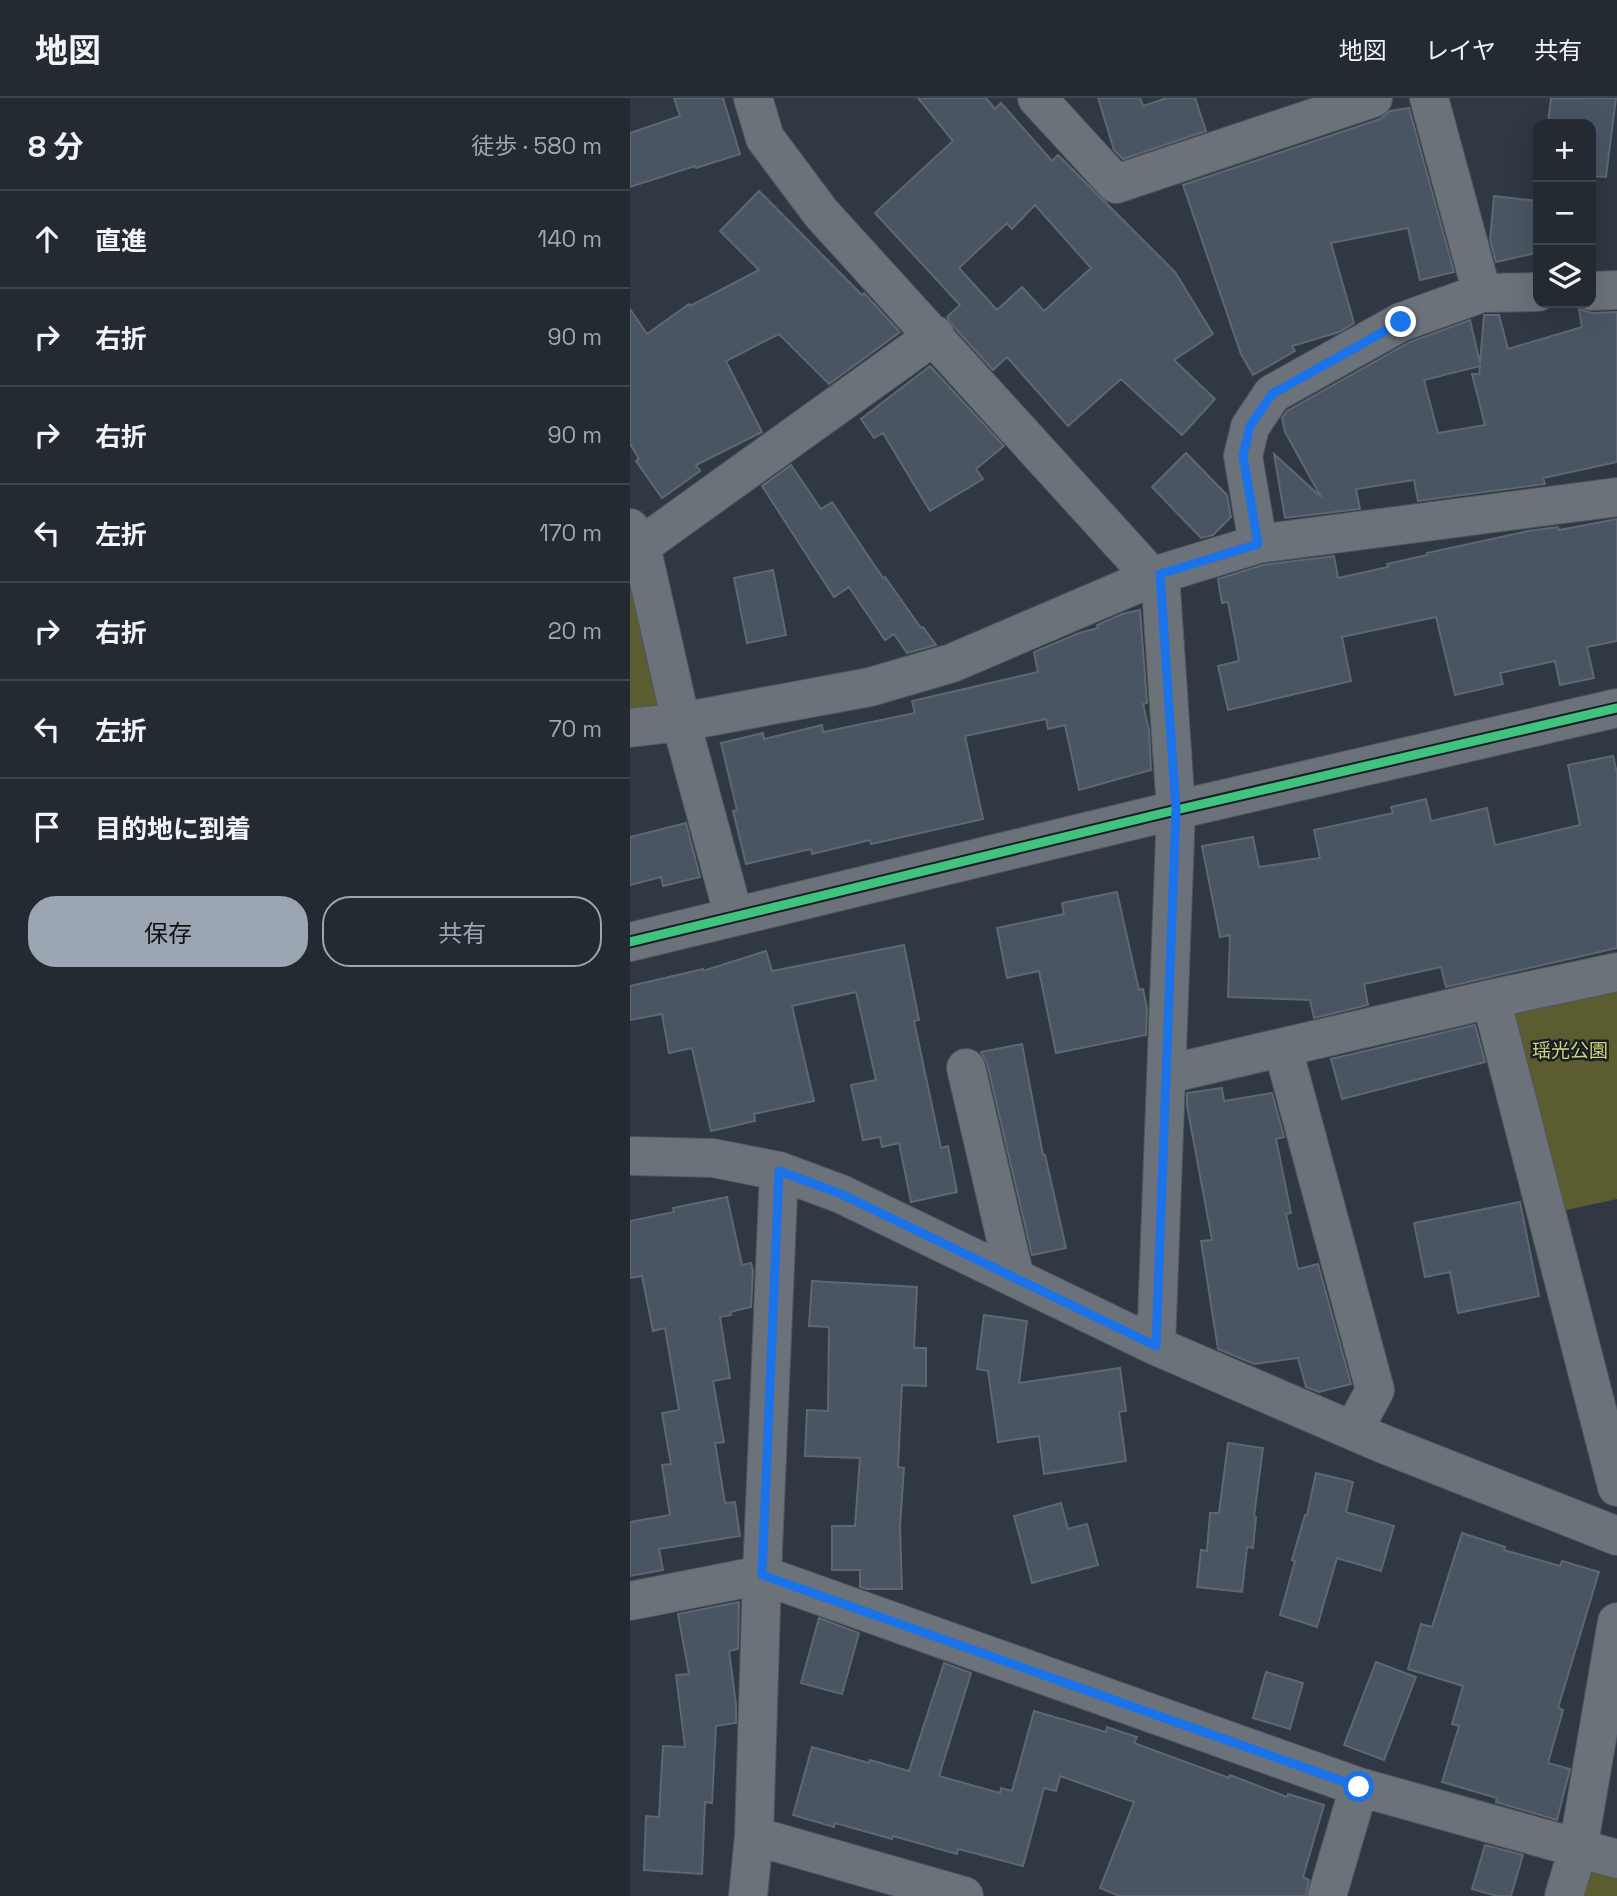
<!DOCTYPE html>
<html lang="ja">
<head>
<meta charset="utf-8">
<style>
	body { margin:0; font-family:"Space Grotesk","Noto Sans JP",sans-serif; background:#2b323a; color:#f1f3f6 }
	.controls { position:absolute; right:21px; top:21px; display:grid; overflow:hidden; border-radius:14px; box-shadow:0 7px 28px #0002 }
	.controls button { width:63px; height:63px; display:grid; place-items:center; padding:0; border:0; border-bottom:2px solid #40464d; background:#232a32; color:#f1f3f6; font:35px sans-serif }
	.stop { position:absolute; width:21px; height:21px; margin:-16px; border:5px solid #1a73e8; border-radius:50%; background:#fff }
	.stop.end { background:#1a73e8; border-color:#fff; box-shadow:0 2px 7px #0008 }
	.list { margin:0; padding:0; list-style:none }
	h2 { display:flex; justify-content:space-between; align-items:center; height:91px; margin:0; padding:0 28px; font-size:30px }
	h2 small { font-size:23px; font-weight:400; color:#a3a7ac }
	.list li { display:grid; grid-template-columns:46px 1fr auto; gap:21px; align-items:center; box-sizing:border-box; height:98px; padding:0 28px; border-top:2px solid #40464d }
	.list b { display:block; font-size:26px; white-space:nowrap }
	.list em { font-size:23px; font-style:normal; color:#a3a7ac }
	.actions { display:flex; gap:14px; padding:21px 28px }
	.actions a { flex:1; padding:16px 0; border:2px solid #9ca6b2; border-radius:28px; text-align:center; font-size:24px; color:#9ca6b2 }
	.actions .main { background:#9ca6b2; color:#111 }
	.icon { flex:none; width:38px; height:38px; fill:none; stroke:currentColor; stroke-width:2; stroke-linecap:round; stroke-linejoin:round }
	.map { position:relative; flex:none; width:987px; height:1798px; overflow:hidden }
	header { display:flex; align-items:center; gap:42px; box-sizing:border-box; height:98px; padding:0 35px; background:#232a32; border-bottom:2px solid #40464d }
	header strong { font-size:33px }
	nav { display:flex; gap:38px; margin-inline-start:auto; font-size:24px }
	main { display:flex }
	aside { flex:1; background:#232a32 }
	.map>svg:first-child { display:block }
	.green { fill:#5b5d31 }
	.building { fill:#495563; stroke:#5f6770; stroke-width:2; fill-rule:evenodd }
	.lines { fill:none; stroke-linecap:round; stroke-linejoin:round }
	.minor-casing { stroke:#4e5660; stroke-width:40 }
	.minor { stroke:#6b727a; stroke-width:38 }
	.cycleway-casing { stroke:#171e27; stroke-width:13 }
	.cycleway { stroke:#40c37c; stroke-width:9 }
	.route { stroke:#1a73e8; stroke-width:9 }
	.labels { text-anchor:middle; stroke-width:5; stroke-linejoin:round; paint-order:stroke }
	.park-label { font-size:19px; fill:#d1d475; stroke:#171e27 }
</style>
</head>
<body>
<header>
<strong>地図</strong>
<nav><a>地図</a><a>レイヤ</a><a>共有</a></nav>
</header>
<main>
<aside>
<h2>8 分<small>徒歩 · 580 m</small></h2>
<ul class="list">
<li><svg class="icon" aria-label="ahead" viewBox="0 0 24 24"><path d="M12 20V5M6 11l6-6 6 6"/></svg><div><b>直進</b></div><em>140 m</em></li>
<li><svg class="icon" aria-label="right" viewBox="0 0 24 24"><path d="M7 20v-9h11M14 6l5 5-5 5"/></svg><div><b>右折</b></div><em>90 m</em></li>
<li><svg class="icon" aria-label="right" viewBox="0 0 24 24"><path d="M7 20v-9h11M14 6l5 5-5 5"/></svg><div><b>右折</b></div><em>90 m</em></li>
<li><svg class="icon" aria-label="left" viewBox="0 0 24 24"><path d="M17 20v-9H6M10 6l-5 5 5 5"/></svg><div><b>左折</b></div><em>170 m</em></li>
<li><svg class="icon" aria-label="right" viewBox="0 0 24 24"><path d="M7 20v-9h11M14 6l5 5-5 5"/></svg><div><b>右折</b></div><em>20 m</em></li>
<li><svg class="icon" aria-label="left" viewBox="0 0 24 24"><path d="M17 20v-9H6M10 6l-5 5 5 5"/></svg><div><b>左折</b></div><em>70 m</em></li>
<li><svg class="icon" aria-label="arrive" viewBox="0 0 24 24"><path d="M6 21V4h12l-3 4 3 4H6"/></svg><div><b>目的地に到着</b></div></li>
</ul>
<div class="actions"><a class="main">保存</a><a>共有</a></div>
</aside>
<div class="map">
<svg width="987" height="1798" viewBox="0 0 987 1798">
	<rect width="100%" height="100%" fill="#2f3843"/>
	<path class="green" d="M0,479l29,134 -29,2z
		M987,893v208l-55,12 -52,-197z
		M960,1768l27,7v23h-36z"/>
	<path class="building" d="M44,0h49l17,56 -44,14 -1,-2 -65,21v-54l50,-17z
		M288,0h68l9,11 6,-6 51,58 6,-6 117,117 38,62 -39,26 41,39 -33,36 -61,-56 -53,47 -61,-69 -14,13 -38,-42 -8,-11 13,-12 -85,-92 78,-72zM405,107l56,63 -47,43 -22,-24 -25,23 -38,-42 48,-45 5,6z
		M468,0h42l3,8 24,-8h28l11,33 -83,28 -9,-9z
		M921,0h65l-10,79 -15,-1v-52h-43z
		M779,10l45,164 -34,8 -12,-52 -77,15 23,80 -15,9 -47,14 3,5 -42,24 -12,-21 -58,-169 197,-66 10,-8z
		M129,93l103,104 2,-2 36,39 -71,52 -50,-50 -53,27 36,71 -66,33 4,6 -38,27 -26,-37 3,-2 -9,-15v-135l17,25 42,-30 1,2 69,-36 -39,-39z
		M864,98l44,5 -2,52 -40,9 -6,-22z
		M949,211l13,4 25,-1v150l-74,16 2,6 -127,17 -4,-21 -58,9 4,20 -75,9 -11,-64 47,43 -36,-65 -3,-14 5,-7 123,-69 60,-22 10,43 4,-48h15l9,34 74,-22zM850,268l-1,8h-7l13,51 -47,8 -14,-53z
		M300,268l74,80 -28,23 7,10 -53,32 -47,-78 -9,5 -13,-19z
		M556,355l41,42 4,22 -18,18 -12,3 -49,-51z
		M161,367l30,44 11,-7 51,76 2,-1 36,51 2,-1 13,18 -29,8 -13,-19 -9,6 -36,-53 -15,10 -72,-111z
		M987,421v122l-30,6 7,31 -34,7 -5,-24 -55,12 3,11 -48,11 -19,-78 -94,20 9,44 -123,29 -10,-44 21,-5 -11,-59 -6,1 -4,-24 45,-14 71,-9 4,22 50,-11 -1,-3 40,-9v-2l101,-22 30,-4 1,3z
		M143,472l13,65 -39,8 -13,-65z
		M510,512l7,93 -4,1 6,26 2,40 -72,20 -14,-65 -17,4 -2,-10 -81,17 18,83 -112,25 -1,-4 -58,14 -1,-5 -65,15 -13,-53 4,-1 -16,-67 42,-10 1,6 58,-14 1,7 92,-19 -3,-12 126,-29 -4,-20 45,-19 19,-5 -1,-3 25,-11z
		M983,658l4,17v175l-171,39 -5,-20 -77,17 4,21 -54,13 -4,-18 -82,-3 2,-62 -10,2 -18,-91 51,-9 6,30 61,-9 -6,-28 79,-17 -2,-6 35,-8 5,22 56,-13 8,37 85,-20 -12,-60z
		M56,725l14,54 -37,9 -2,-9 -31,8v-48z
		M487,794l22,98 4,-1 4,19 -1,27 -90,18 -17,-82 -32,7 -10,-50 67,-14 -2,-11z
		M274,847l15,75 -5,1 27,127 7,-2 9,46 -46,10 -12,-59 -17,4 -2,-10 -17,3 -12,-55 25,-5 -20,-88 -64,14 22,95 -60,13 1,7 -44,10 -19,-83 -23,5 -7,-39 -32,6v-34l73,-17v2l63,-20 6,20z
		M845,927l10,37 -143,37 -11,-40z
		M392,946l21,111h2l21,93 -34,7 -45,-192 -6,-11z
		M592,990l2,13 48,-8 12,44 -8,2 15,74 -5,1 12,55 20,-5 33,120 -32,8 -13,-5 -8,-29 -44,6 -36,-15 -17,-108 11,-1 -25,-134v-13z
		M97,1099l15,68 9,-2 2,8 -2,36 -21,5 1,3 -11,2 10,61 -17,3 11,61 -9,1 10,60 10,-1 5,34 -81,13 4,21 -33,6v-54l40,-7 -8,-50 9,-1 -9,-51 17,-3 -14,-82 -12,3 -11,-55 -12,2v-57l44,-9 -1,-4z
		M890,1104l19,94 -81,17 -8,-41 -25,5 -11,-54z
		M182,1183l105,6 -3,61h12v38l-24,-1 -4,82 6,1 -4,58 2,63h-35l-7,-2v-17h-28v-44h23l5,-68 -55,-2 2,-46 21,1 1,-84 -20,-1z
		M354,1217l43,6 -8,62 101,-15 6,43 -7,1 7,49 -82,13 -5,-38 -41,6 -10,-71 -11,-2z
		M598,1345l35,5 -9,68 2,1 -3,31 -6,-1 -5,45 -45,-5 4,-37 6,1 3,-38h9z
		M686,1375l37,9 -7,30 48,14 -13,45 -44,-13 -20,69 -37,-12 15,-54 -3,-1 13,-45h2z
		M431,1405l7,26 19,-5 11,41 -66,18 -18,-67z
		M832,1435l43,14 -1,3 56,16 2,-5 37,11 -41,136 5,2 -15,53 22,6 -13,51 -61,-18 1,-4 -55,-16 17,-56 -7,-2 11,-38 -55,-17 13,-45 11,3z
		M109,1504l-1,47 -9,2 7,53v19l-20,3 -4,77 -7,-1 -3,72 -58,-4 2,-54 13,1 4,-71 22,1 -9,-72 13,-1 -11,-60z
		M189,1520l40,15 -17,61 -41,-11z
		M746,1564l40,15 -32,83 -40,-15z
		M314,1565l27,10 -32,103 61,17 1,-5 11,3 22,-80 72,21 1,-5 30,10 -3,6 95,35 1,-3 57,22 1,-3 36,11 -21,72 6,3 -3,16h-187l-19,-8 34,-86 -74,-26 -4,15 -12,-3 -21,78 -65,-17 -1,5 -64,-18 -1,3 -57,-16 -1,4 -41,-12 19,-68 57,16 1,-3 39,11z
		M636,1574l37,11 -13,46 -37,-11z
		M855,1747l38,10 -12,41h-14l-25,-7z"/>
	<g class="lines">
		<g class="minor-casing">
			<path id="minor" d="M123,0l12,40 56,75 331,364
				M407,0l79,86 257,-86
				M799,0l53,195
				M961,193l26,-1
				M0,430l11,18 40,176 53,195
				M628,446l359,-47
				M11,448l294,-211
				M0,630l51,-6 189,-35 82,-24 208,-89 98,-30 -15,-88 7,-29 22,-33 129,-72 81,-29 56,-1
				M0,844l546,-132 441,-102
				M861,901l126,488
				M653,951l92,341 -22,41
				M336,970l49,210
				M538,976l323,-75 126,-27
				M0,1058l83,2 66,13 62,23 315,152 225,97 236,93
				M526,1248l20,-536 -16,-236
				M0,1503l132,-26 597,212 258,72
				M124,1738l210,60
				M118,1798l6,-60 8,-261 17,-404
				M697,1798l32,-109
				M934,1798l14,-47 39,-227"/>
		</g>
		<use href="#minor" class="minor"/>
		<g class="cycleway-casing">
			<path id="cycleway" d="M0,844l546,-132 441,-102"/>
		</g>
		<use href="#cycleway" class="cycleway"/>
	</g>
	<g class="lines">
		<path class="route" d="M729,1689l-597,-212 17,-404 62,23 315,152 20,-536 -16,-236 98,-30 -15,-88 7,-30 22,-32 129,-72"/>
	</g>
	<g class="labels">
		<g class="park-label">
			<text x="940" y="959">瑶光公園</text>
		</g>
	</g>
</svg>
<div class="controls">
<button>+</button>
<button>−</button>
<button><svg class="icon" aria-label="layers" viewBox="0 0 24 24"><path d="M12 4l9 5-9 5-9-5zM3 14l9 5 9-5"/></svg></button>
</div>
<div class="stop" style="left:729px;top:1689px"></div>
<div class="stop end" style="left:771px;top:224px"></div>
</div>
</main>
</body>
</html>
